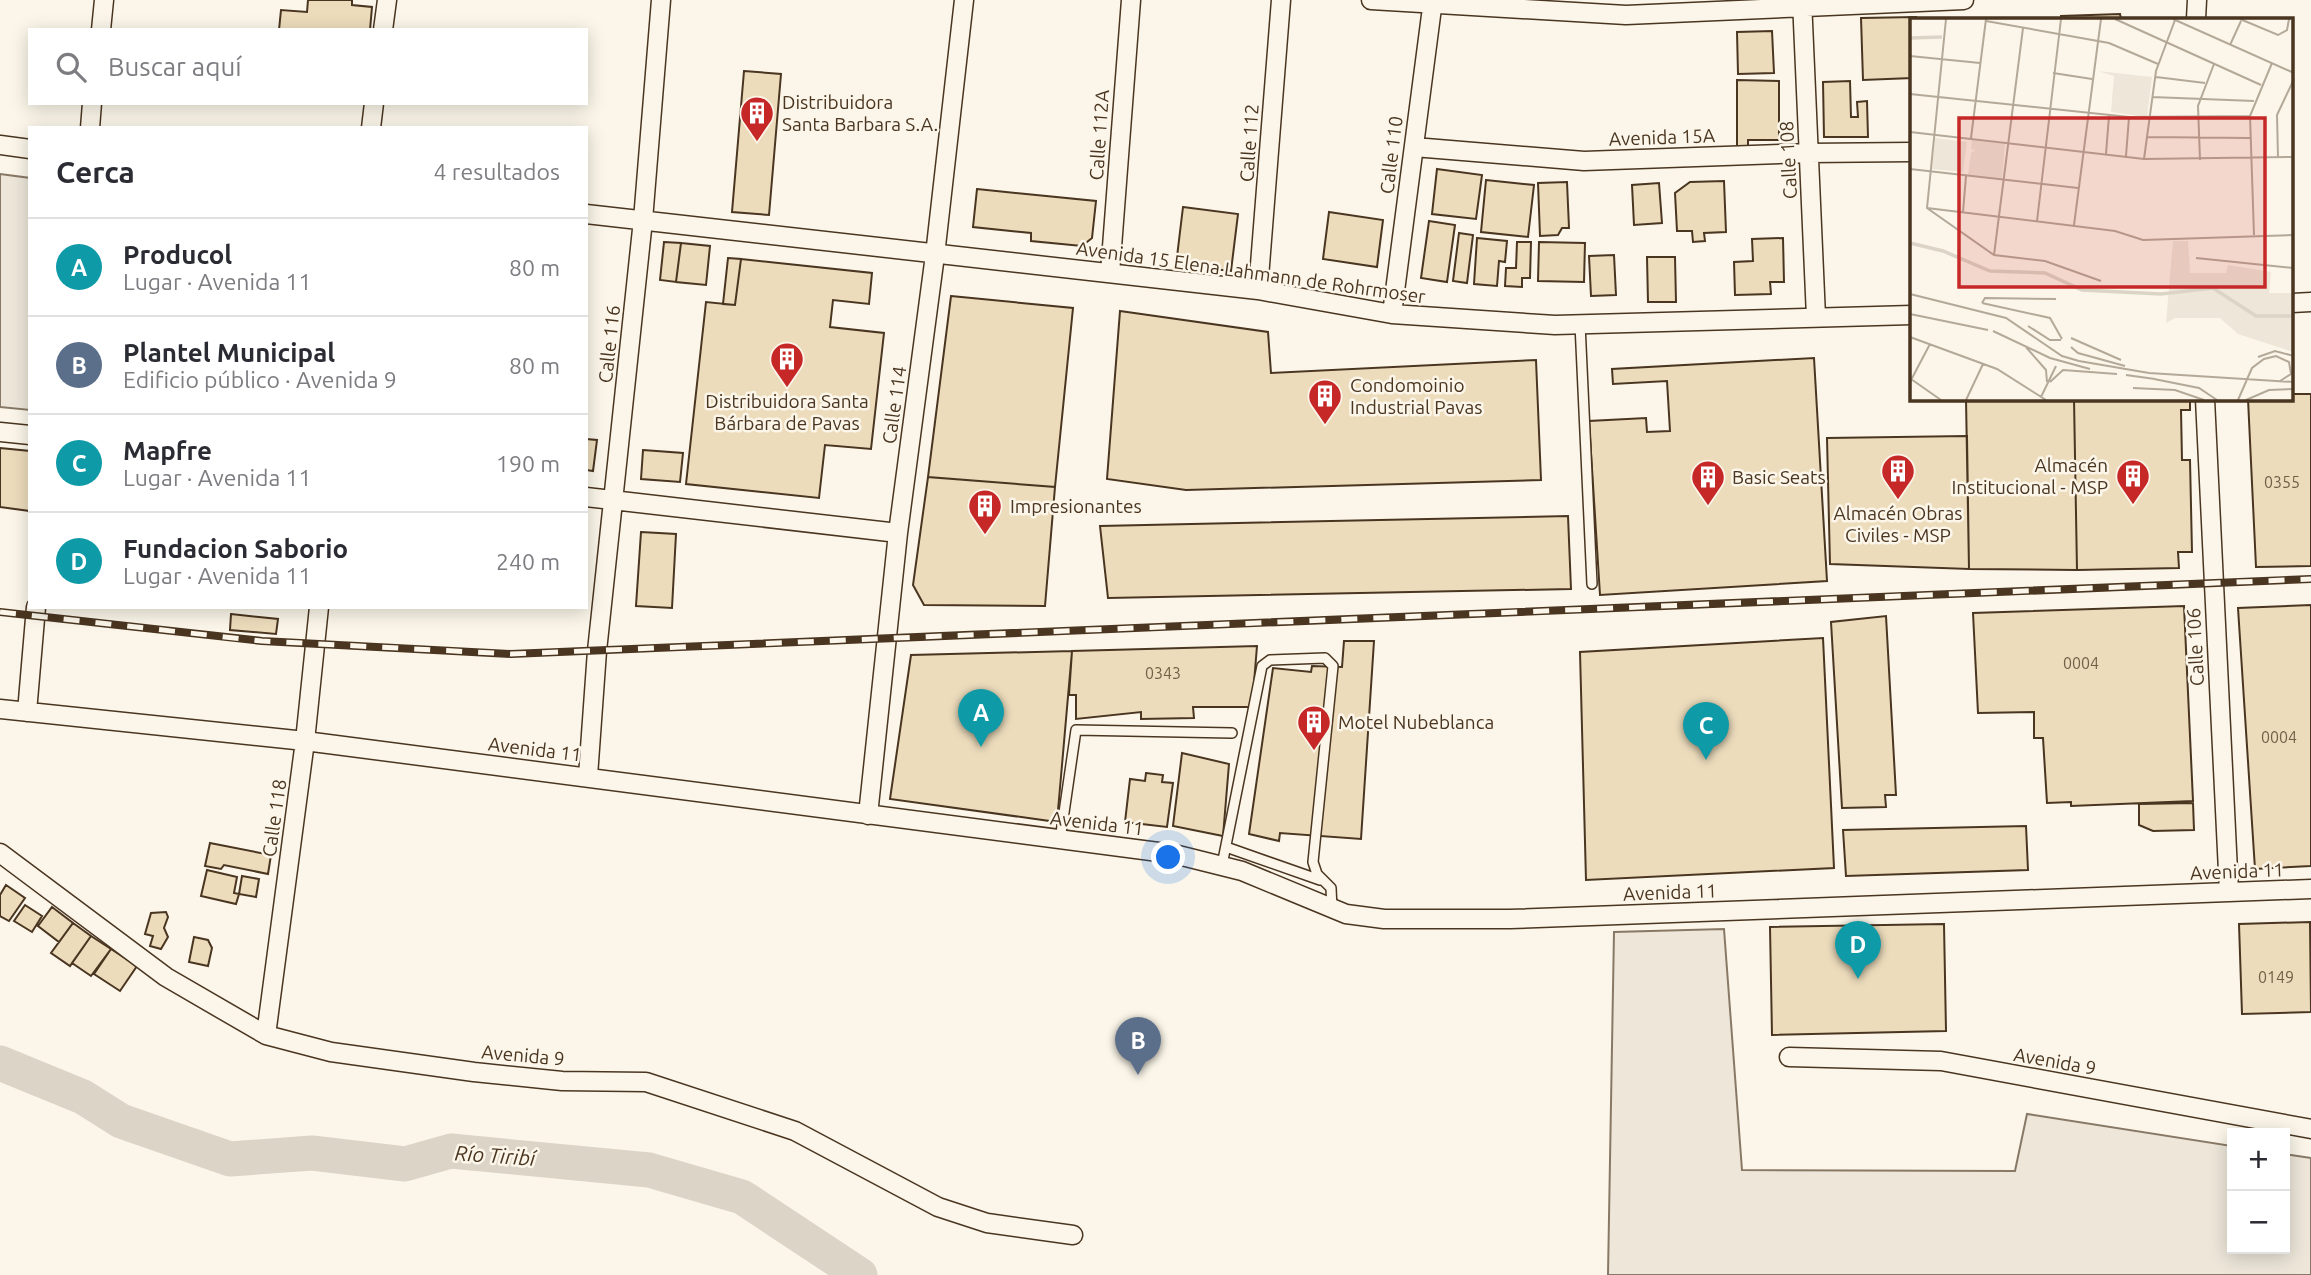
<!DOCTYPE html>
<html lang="es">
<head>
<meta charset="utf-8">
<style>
	body { margin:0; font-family:Ubuntu,sans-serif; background:#f2f2f3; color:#2b2b33 }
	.controls { position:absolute; right:21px; bottom:21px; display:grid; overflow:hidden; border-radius:0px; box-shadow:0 4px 18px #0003 }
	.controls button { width:63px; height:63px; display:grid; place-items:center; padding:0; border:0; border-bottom:2px solid #e1e1e2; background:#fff; color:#2b2b33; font:35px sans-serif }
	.you { position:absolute; left:1169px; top:858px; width:24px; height:24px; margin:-18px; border:5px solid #fff; border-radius:50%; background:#1a73e8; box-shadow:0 0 0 10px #1a73e833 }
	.badge { display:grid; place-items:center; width:46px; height:46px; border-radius:50%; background:#c62828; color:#fff; font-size:23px; font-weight:700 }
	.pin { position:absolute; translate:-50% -58px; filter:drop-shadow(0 2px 4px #0008) }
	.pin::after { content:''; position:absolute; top:37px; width:24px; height:21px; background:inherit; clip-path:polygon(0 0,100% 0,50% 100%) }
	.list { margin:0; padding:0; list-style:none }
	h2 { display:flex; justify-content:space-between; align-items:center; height:91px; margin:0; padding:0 28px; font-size:30px }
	h2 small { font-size:23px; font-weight:400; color:#7c7c81 }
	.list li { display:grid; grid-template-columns:46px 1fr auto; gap:21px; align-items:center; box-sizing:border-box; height:98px; padding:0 28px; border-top:2px solid #e1e1e2 }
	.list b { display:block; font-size:26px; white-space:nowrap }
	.list p { margin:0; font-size:23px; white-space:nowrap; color:#7c7c81 }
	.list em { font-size:23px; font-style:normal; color:#7c7c81 }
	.icon { flex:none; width:38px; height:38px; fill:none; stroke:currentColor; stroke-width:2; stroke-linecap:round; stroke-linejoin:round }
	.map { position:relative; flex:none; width:2311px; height:1275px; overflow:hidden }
	.search { position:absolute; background:#fff; box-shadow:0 4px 18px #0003; left:28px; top:28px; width:560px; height:77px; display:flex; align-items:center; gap:18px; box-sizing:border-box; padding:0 24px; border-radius:0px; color:#7c7c81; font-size:26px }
	.panel { position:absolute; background:#fff; box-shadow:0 4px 18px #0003; left:28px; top:126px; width:560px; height:483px; border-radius:0px }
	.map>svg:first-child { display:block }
	.green { fill:#ede6d9; stroke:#887966; stroke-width:2 }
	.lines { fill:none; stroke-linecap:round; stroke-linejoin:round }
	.river { stroke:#dcd4c6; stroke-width:35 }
	.building { fill:#ecdcbc; stroke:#4a3520; stroke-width:2 }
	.service-casing { stroke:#4a3520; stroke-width:12 }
	.minor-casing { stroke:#4a3520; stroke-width:21 }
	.service { stroke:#fbf6e9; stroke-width:9 }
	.minor { stroke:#fbf6e9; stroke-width:18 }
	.rail-casing { stroke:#4a3520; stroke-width:8 }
	.rail { stroke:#fbf6e9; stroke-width:5; stroke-dasharray:16; stroke-linecap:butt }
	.labels { text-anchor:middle; stroke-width:5; stroke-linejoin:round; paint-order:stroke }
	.number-label { font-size:16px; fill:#725f47 }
	.poi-label { font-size:19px; fill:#4a3520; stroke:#fbf6e9; text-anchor:start }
	.street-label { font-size:19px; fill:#4a3520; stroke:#fbf6e9 }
	.water-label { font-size:21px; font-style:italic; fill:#4a3520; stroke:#fbf6e9 }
	.inset-river { fill:none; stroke:#dcd4c6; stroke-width:3.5 }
	.inset-road { fill:none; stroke:#b4a999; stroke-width:2 }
	.view { fill:#c62828; fill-opacity:0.15; stroke:#c62828; stroke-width:3.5 }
	.inset-edge { fill:none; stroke:#4a3520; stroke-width:3.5 }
</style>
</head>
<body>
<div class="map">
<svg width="2311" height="1275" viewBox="0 0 2311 1275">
	<rect width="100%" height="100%" fill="#fbf6e9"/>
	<path class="green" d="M0,174l30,4v232l-30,-3z
		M1724,929l18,241 273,1 12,-57 205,32v103h53v-95l26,4v117h-703l6,-343z"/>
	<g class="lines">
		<path class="river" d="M0,1063l83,34 38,24 109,38 82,-6 93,11 46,-13 198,19 93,27 118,78"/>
	</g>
	<path class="building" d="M308,0h44v5l20,2 -2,23h-91l2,-20 26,2z
		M2120,14l1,5h-60v-3z
		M1916,17v2h-4v59l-49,2 -2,-62z
		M1772,31l2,42 -36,1 -1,-42z
		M744,71l37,3 -12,141 -37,-3z
		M1737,80l42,1v59h-31v7h-11z
		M1850,81l1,36h7l-1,-15 10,-1 1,36h-44l-1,-55z
		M1437,169l45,6 -6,44 -44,-5z
		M1486,180l48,5 -6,52 -47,-5z
		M1724,181l2,51 -22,1 1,8 -12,1 -1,-11h-15l-2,-38 15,-11z
		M1567,182l2,46h-7l-4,7 -18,1 -2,-53z
		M1659,183l3,40 -28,2 -2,-40z
		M977,189l119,12 -4,37 -10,8 -51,-5v-8l-58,-6z
		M1183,207l55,7 -7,57 -55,-6z
		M1329,212l54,8 -6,47 -54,-8z
		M1429,221l26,4 -8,57 -26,-4z
		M1459,233l14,2 -6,48 -14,-2z
		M1477,238l30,3 -2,21 -6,-1 -2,25 -23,-2z
		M1783,238l1,44h-14l1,12 -36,1 -1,-33 19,-1 -1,-22z
		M664,242l17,1 -5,39 -16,-2z
		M1517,242h14l-1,36h-8v9l-17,-1 1,-18h10z
		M1539,242l46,1 -1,39 -46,-1z
		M681,243l29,3 -4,39 -30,-3z
		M1614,255l2,40 -25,1 -2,-40z
		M1647,257h28l1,45h-28z
		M728,258l13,1 -6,46 -12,-1z
		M741,259l131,14 -3,31 -36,-4 -3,27 54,6 -13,116 -46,-4 -6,53 -133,-14 20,-182 29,3z
		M951,296l122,12 -18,179 -127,-10z
		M1120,311l148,21 3,41 265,-13 5,120 -355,10 -79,-11z
		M1814,358l13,223 -227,14 -11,-174 57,-3 1,14 23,-1 -3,-50 -54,3 -1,-15z
		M2292,394h19v172l-55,1 -8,-168h44z
		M1966,399h108l3,171 -108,-1z
		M2074,399h116v11h-9l1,50h8l2,92h-14l1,16 -102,2z
		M1967,436l2,133 -139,-5 -3,-126z
		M586,439l11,1 -4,31 -7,-1z
		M0,448l30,3v60l-30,-4z
		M643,450l40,3 -3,29 -39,-3z
		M928,477l127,10 -10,119 -121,-1 -11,-20z
		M1568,516l3,73 -463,9 -8,-72z
		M641,532l35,2 -4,74 -36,-2z
		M2311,605v261l-56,3 -17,-261z
		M2184,606l9,195 -122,5v-4l-24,1 -4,-65h-9v-26l-56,1 -5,-100z
		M231,614l47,5 -2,15 -46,-4z
		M1886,616l10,179h-11l1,12 -44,1 -11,-186z
		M1823,638l11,230 -248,12 -6,-228z
		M1344,641h30l-13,198 -81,-6 -1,8 -30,-7 24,-166 38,4 1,-6 30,1z
		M1257,646l-5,61h-59l1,11 -53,1v-7l-65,7v-24h-7l3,-44z
		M1072,651l-15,171 -167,-23 21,-144z
		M1182,753l47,11 -6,72 -50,-10z
		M1146,773l17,2 -1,7 11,1 -6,44 -42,-5 5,-43 15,2z
		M2193,803l1,27 -41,1 -14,-6v-21z
		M2026,826l2,44 -182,6 -3,-46z
		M210,843l61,12 -3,19 -44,-9 -3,4 -16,-3z
		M207,870l30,7 -3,16 5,1 -3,10 -35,-8z
		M242,876l17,3 -3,18 -17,-3z
		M6,885l19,13 -16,23 -9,-5v-21z
		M25,905l17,11 -10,16 -18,-11z
		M52,907l21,16 -14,19 -21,-16z
		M166,912l2,5 -4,11 4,9 -7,12 -11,-3 3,-10 -8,-2 6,-21z
		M2310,922l1,90 -69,2 -3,-90z
		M73,923l18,13 -21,30 -19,-13z
		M1944,924l2,107 -174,4 -2,-108z
		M91,936l20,13 -20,27 -19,-13z
		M194,937l14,3 4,8 -4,18 -19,-4z
		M111,949l26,17 -17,25 -26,-17z"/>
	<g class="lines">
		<g class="service-casing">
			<path id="service" d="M1580,324l12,260
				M1060,840l16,-110 156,3
				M1226,847l94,33
				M1222,865l40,-199 8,-6 55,-2 8,8 -20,196 4,12 14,14 1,21"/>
		</g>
		<g class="minor-casing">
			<path id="minor" d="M1371,0l255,15 338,-15
				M1802,0l14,317
				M2196,19l1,-19
				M101,30l3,-30
				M383,30l4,-30
				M90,128l2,-25
				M371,128l3,-25
				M0,145l30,4
				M1414,147l170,14 225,-8 103,-1
				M586,214l672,76 134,24 163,11 357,-10
				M1110,273l21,-273
				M1258,290l23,-290
				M2292,303l19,-1
				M1392,314l41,-314
				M2205,399l24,493
				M0,432l30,3
				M586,497l312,36
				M0,709l305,32 869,113 68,17 104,43 38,5h126l801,-30
				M27,712l9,-105
				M588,776l9,-125 46,-431 18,-220
				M868,815l30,-282 37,-278 29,-255
				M0,853l166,124 100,58 65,17 143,20 88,9 84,1 149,49 143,76 49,16 86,12
				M266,1035l39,-294 14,-134
				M1789,1057l152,4 370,68"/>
		</g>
		<use href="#service" class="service"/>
		<use href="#minor" class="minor"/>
		<g class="rail-casing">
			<path id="rail" d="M0,612l262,29 249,13 1800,-75"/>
		</g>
		<use href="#rail" class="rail"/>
	</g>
	<defs>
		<g id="building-pin" transform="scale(1.75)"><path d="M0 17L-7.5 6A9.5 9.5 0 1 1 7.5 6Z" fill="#c62828" stroke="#fbf6e9"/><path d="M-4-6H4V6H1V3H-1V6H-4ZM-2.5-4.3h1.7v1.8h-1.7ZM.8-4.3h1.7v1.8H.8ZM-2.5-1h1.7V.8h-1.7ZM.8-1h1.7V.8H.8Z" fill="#fff"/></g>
	</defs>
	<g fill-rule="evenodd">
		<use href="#building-pin" x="757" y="113"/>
		<use href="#building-pin" x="787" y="359"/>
		<use href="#building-pin" x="1325" y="396"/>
		<use href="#building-pin" x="1898" y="471"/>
		<use href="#building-pin" x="2133" y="476"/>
		<use href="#building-pin" x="1708" y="477"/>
		<use href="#building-pin" x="985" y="506"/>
		<use href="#building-pin" x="1314" y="722"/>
	</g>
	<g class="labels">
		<g class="number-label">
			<text x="2282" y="488">0355</text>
			<text x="2081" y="669">0004</text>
			<text x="1163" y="679">0343</text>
			<text x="2279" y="743">0004</text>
			<text x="2276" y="983">0149</text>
		</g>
		<g class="poi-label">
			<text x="782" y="109">Distribuidora<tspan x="782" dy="22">Santa Barbara S.A.</tspan></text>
			<text x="1350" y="392">Condomoinio<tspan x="1350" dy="22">Industrial Pavas</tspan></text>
			<text x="787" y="408" text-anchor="middle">Distribuidora Santa<tspan x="787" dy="22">Bárbara de Pavas</tspan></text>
			<text x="2108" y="472" text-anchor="end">Almacén<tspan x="2108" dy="22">Institucional - MSP</tspan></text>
			<text x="1732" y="484">Basic Seats</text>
			<text x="1010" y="513">Impresionantes</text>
			<text x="1898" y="520" text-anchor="middle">Almacén Obras<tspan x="1898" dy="22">Civiles - MSP</tspan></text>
			<text x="1338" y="729">Motel Nubeblanca</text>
		</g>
		<g class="street-label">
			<text transform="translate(1099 135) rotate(-86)" y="7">Calle 112A</text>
			<text transform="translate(1662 137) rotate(-2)" y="7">Avenida 15A</text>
			<text transform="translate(1249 143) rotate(-86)" y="7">Calle 112</text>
			<text transform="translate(1391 155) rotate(-83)" y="7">Calle 110</text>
			<text transform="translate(1788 160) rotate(-93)" y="7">Calle 108</text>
			<text transform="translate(1251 272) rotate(8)" y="7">Avenida 15 Elena Lahmann de Rohrmoser</text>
			<text transform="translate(609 344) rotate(-84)" y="7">Calle 116</text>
			<text transform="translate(894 405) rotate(-82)" y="7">Calle 114</text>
			<text transform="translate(2195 647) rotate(-93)" y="7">Calle 106</text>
			<text transform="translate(535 749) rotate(7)" y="7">Avenida 11</text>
			<text transform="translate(274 818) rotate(-82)" y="7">Calle 118</text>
			<text transform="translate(1097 823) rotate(7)" y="7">Avenida 11</text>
			<text transform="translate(2237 871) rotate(-2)" y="7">Avenida 11</text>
			<text transform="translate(1670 892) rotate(-2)" y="7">Avenida 11</text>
			<text transform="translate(523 1055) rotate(5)" y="7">Avenida 9</text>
			<text transform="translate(2055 1061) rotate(10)" y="7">Avenida 9</text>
		</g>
		<g class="water-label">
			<text transform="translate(495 1156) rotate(4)" y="7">Río Tiribí</text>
		</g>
	</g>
	<g transform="translate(1910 18)">
		<rect width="383" height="383" fill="#fbf6e9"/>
		<path d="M188,53l54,6 -5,40 -36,-5 3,-36zM25,120l32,4 -4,30 -31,-3zM263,223h15l2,32h36l2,-8 43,7 -2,21h24v59l-55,-18 -18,-16h-45l-9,5z" fill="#ede6d9"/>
		<path d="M62,122l33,4 -3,35 -34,-4 3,-22 4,-3 -4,-1z" fill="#ede6d9"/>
		<path class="inset-river" d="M0,20l32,-1M0,225l33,8 47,20 55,2 37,17 79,4 52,-6 43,28h38"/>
		<path class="inset-road" d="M36,1l-19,189 67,47 51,6 56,20M205,1l146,66M263,1l121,54M330,1l38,16 9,-5 2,-11M76,3l123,22 49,21M320,27l11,-24M0,38l70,7M143,55l39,6M246,59l49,6M0,76l219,23 121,-1M242,79l102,4M0,114l234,27 150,-2M237,119l103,1M61,120l15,-119M196,136l3,-38M216,138l3,-39M368,139l-1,-42 17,-36M234,141l12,-88 19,-51M290,142l-2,-54 16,-42M0,151l168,19M17,190l188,23 28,9 151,-5M53,194l3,-36M127,203l24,-202M164,207l27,-206M344,217l-4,-119 22,-53M84,237l29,-227M286,240l98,10M0,276l96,24 56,38 17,5 70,12 145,9M72,285l68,15 12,21M72,285l3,-5 71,1M0,296l78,16M118,308l22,14h11M83,313l57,27 40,11M0,319l87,32 49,31M161,320l50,22M115,328l21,24 1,12M161,329l7,6 47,13M348,339l17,-6 19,5M216,357l29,4M1,361l30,21M244,361l45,9 18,12M0,364l20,-38M140,364l13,-12 54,4M223,370l42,2 29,10M131,379l15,-31M56,382l17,-36M328,382l14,-32 12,-9 12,-3 13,6 2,12 -11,7M336,382l23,-10 25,-1"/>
		<path class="view" d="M49,100h306v169h-306z"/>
		<rect width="383" height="383" class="inset-edge"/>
	</g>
</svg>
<div class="controls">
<button>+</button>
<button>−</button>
</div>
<div class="you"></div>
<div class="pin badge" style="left:981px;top:747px;background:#0f9aa8">A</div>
<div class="pin badge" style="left:1138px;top:1075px;background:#5c6f8a">B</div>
<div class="pin badge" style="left:1706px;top:760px;background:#0f9aa8">C</div>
<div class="pin badge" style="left:1858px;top:979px;background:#0f9aa8">D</div>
<div class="search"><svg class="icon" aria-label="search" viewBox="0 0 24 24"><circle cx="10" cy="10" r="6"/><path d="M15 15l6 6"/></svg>Buscar aquí</div>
<section class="panel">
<h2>Cerca<small>4 resultados</small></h2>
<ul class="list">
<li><span class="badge" style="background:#0f9aa8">A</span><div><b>Producol</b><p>Lugar · Avenida 11</p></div><em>80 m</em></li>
<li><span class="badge" style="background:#5c6f8a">B</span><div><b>Plantel Municipal</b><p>Edificio público · Avenida 9</p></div><em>80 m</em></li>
<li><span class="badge" style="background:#0f9aa8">C</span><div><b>Mapfre</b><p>Lugar · Avenida 11</p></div><em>190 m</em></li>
<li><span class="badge" style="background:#0f9aa8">D</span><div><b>Fundacion Saborio</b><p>Lugar · Avenida 11</p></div><em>240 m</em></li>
</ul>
</section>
</div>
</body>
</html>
